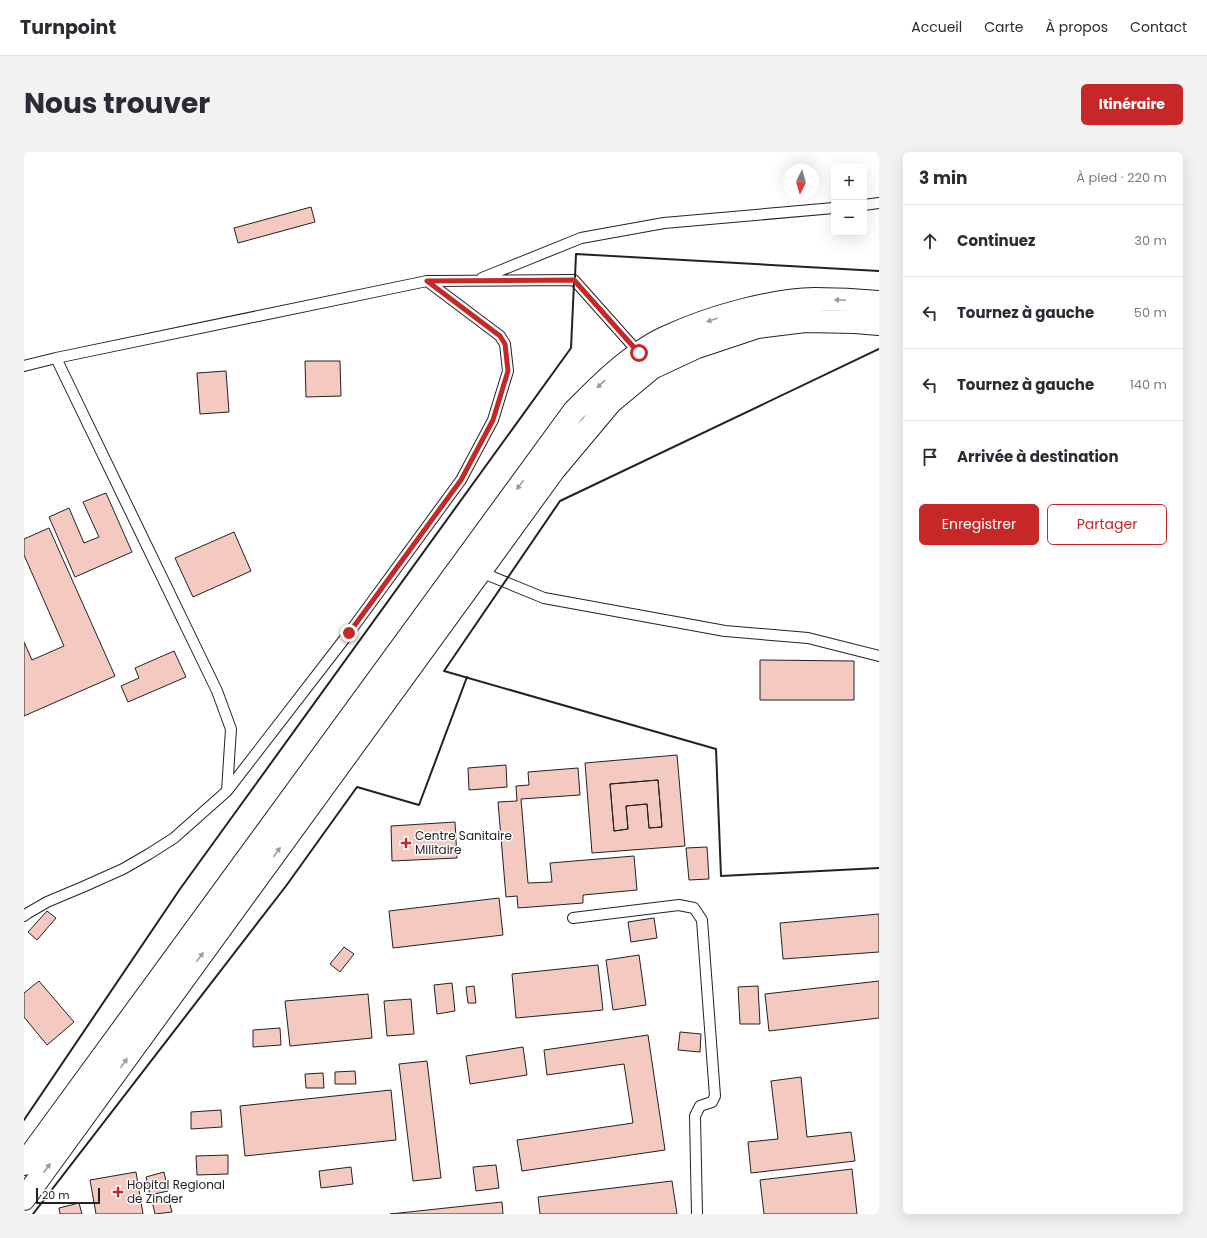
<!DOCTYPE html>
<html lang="fr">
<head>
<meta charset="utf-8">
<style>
	body { margin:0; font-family:Poppins,sans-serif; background:#f2f2f3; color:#2b2b33 }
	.controls { position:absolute; right:12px; top:12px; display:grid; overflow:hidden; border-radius:6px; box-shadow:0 4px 16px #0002 }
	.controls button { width:36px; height:36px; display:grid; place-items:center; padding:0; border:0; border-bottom:1px solid #e1e1e2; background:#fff; color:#2b2b33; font:20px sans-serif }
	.compass { position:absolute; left:759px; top:12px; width:36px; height:36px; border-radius:50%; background:#fff; box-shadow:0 4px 16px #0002; rotate:185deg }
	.scale { position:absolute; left:12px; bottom:10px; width:64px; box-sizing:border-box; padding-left:4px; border:2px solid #222; border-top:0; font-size:11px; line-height:14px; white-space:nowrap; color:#222; -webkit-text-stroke:3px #fff; paint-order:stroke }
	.stop { position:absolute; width:12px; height:12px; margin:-9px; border:3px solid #c62828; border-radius:50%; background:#fff }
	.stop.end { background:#c62828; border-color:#fff; box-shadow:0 1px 4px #0008 }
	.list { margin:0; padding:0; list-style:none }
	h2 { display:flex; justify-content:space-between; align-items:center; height:52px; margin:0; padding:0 16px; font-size:17px }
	h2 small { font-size:13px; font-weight:400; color:#7c7c81 }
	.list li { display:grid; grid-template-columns:26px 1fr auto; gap:12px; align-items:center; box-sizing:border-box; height:72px; padding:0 16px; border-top:1px solid #e1e1e2 }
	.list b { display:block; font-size:15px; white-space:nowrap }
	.list em { font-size:13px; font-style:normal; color:#7c7c81 }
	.actions { display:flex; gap:8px; padding:12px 16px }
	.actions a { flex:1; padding:9px 0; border:1px solid #c62828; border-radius:6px; text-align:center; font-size:14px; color:#c62828 }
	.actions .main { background:#c62828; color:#fff }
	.icon { flex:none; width:22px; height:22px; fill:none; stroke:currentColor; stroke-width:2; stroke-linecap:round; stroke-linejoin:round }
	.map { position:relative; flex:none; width:855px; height:1062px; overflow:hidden; border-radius:6px }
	header { display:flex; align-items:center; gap:24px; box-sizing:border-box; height:56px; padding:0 20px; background:#fff; border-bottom:1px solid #e1e1e2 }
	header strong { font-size:19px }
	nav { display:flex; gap:22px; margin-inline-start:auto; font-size:14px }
	.intro { display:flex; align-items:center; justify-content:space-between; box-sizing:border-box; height:96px; padding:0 24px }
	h1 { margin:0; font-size:28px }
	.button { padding:10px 18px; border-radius:6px; background:#c62828; color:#fff; font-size:14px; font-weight:700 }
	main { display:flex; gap:24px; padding:0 24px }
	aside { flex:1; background:#fff; border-radius:6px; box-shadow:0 4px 16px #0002 }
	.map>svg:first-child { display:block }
	.building { fill:#f3c9c0; stroke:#222; fill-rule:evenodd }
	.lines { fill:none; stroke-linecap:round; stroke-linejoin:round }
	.service-casing { stroke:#222; stroke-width:12 }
	.trunk-casing { stroke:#222; stroke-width:24 }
	.service { stroke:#fff; stroke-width:10 }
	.trunk { stroke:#fff; stroke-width:22 }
	.wall { stroke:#222; stroke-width:2 }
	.oneway { fill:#9c9c9c }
	.route { stroke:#c62828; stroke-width:5 }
	.poi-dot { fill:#c62828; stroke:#fff; stroke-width:1.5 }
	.labels { text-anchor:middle; stroke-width:3; stroke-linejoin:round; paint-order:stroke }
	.poi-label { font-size:12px; fill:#222; stroke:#fff; text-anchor:start }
</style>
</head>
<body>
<header>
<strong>Turnpoint</strong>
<nav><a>Accueil</a><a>Carte</a><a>À propos</a><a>Contact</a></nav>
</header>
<div class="intro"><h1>Nous trouver</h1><a class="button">Itinéraire</a></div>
<main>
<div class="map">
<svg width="855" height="1062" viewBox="0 0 855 1062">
	<rect width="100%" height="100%" fill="#fff"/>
	<path class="building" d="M287,55l4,15 -77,21 -4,-15z
		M281,209h35l1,35 -35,1z
		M202,219l3,41 -29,2 -3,-41z
		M82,341l26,59 -57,25 -26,-60 20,-9 15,35 15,-6 -16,-35z
		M25,376l66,148 -91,40v-74l8,18 32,-14 -40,-91v-16z
		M210,380l17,39 -58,26 -18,-39z
		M150,499l12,26 -58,25 -7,-16 18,-8 -4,-10z
		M736,508l94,1v39h-94z
		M653,603l8,91 -93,7 -7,-90zM634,628l4,47 -13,1 -2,-24 -21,2 2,23 -14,2 -4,-47z
		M482,613l1,22 -38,3 -1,-22z
		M554,616l2,27 -59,4 7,84 24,-1 -2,-19 84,-7 3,34 -54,5v8l-65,5 -1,-12 -11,1 -8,-95 19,-1 -1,-15 13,-1 -1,-13z
		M634,628l4,47 -13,1 -2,-24 -21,2 2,23 -14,2 -4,-47z
		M431,670l2,36 -65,3 -1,-35z
		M683,695l2,32 -20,1 -3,-32z
		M475,746l4,37 -110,13 -4,-37z
		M23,759l9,7 -19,22 -9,-8z
		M855,762v38l-96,7 -3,-36z
		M630,766l3,20 -26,4 -3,-20z
		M320,795l10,7 -14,18 -10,-8z
		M615,803l7,50 -33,5 -7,-50z
		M574,813l5,45 -87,8 -4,-44z
		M15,829l35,41 -27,23 -23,-28v-24z
		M855,829v37l-110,13 -4,-37z
		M428,831l3,28 -18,3 -3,-29z
		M450,834l2,17h-8l-2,-16z
		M734,834l2,38h-20l-2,-37z
		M344,842l4,44 -82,8 -5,-45z
		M387,847l3,35 -27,2 -3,-35z
		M256,876l1,17 -28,2v-17z
		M656,880l21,2 -1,18 -22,-2z
		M624,883l17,115 -143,21 -5,-31 116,-17 -9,-59 -77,11 -3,-25z
		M499,895l4,28 -57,9 -4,-28z
		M403,909l14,117 -28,3 -14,-117z
		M331,919l1,13h-21v-12z
		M299,921l1,15h-18l-1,-14z
		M777,925l6,60 44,-5 4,29 -104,12 -3,-31 30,-3 -7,-58z
		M367,938l5,50 -151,16 -5,-50z
		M197,958l1,17 -31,2v-17z
		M204,1003v19l-31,1 -1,-19z
		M472,1013l3,23 -23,3 -3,-24z
		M327,1015l2,17 -32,4 -2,-17z
		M828,1017l5,45h-93l-4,-34z
		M112,1020l7,42h-47l-6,-34z
		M140,1020l4,19 -18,4 -4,-18z
		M648,1029l5,33h-137l-2,-17z
		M144,1045l4,15 -17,2 -3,-13z
		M478,1050l1,12h-113z
		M55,1051l3,11h-22l-1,-6z"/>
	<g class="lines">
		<g class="service-casing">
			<path id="service" d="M840,53l15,-2
				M458,126l99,-40 83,-15 170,-15
				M32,206l161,333 14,38 -4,62
				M0,214l32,-8 371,-77 147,-1 66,74
				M454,419l66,27 181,33 83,7 71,18
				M0,764l4,-3 19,-11 38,-16 38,-17 26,-15 25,-16 53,-47 122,-158 112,-153 32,-60 15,-49 -3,-27 -5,-8 -73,-55
				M549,766l106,-13 15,3 8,12 13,176 -3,6 -12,4 -5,10 2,98"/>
		</g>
		<g class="trunk-casing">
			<path id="trunk" d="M0,1012l550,-753c17,-17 34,-35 54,-50 12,-9 26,-19 41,-25 41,-19 101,-36 146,-37 21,0 43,1 64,3
				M0,1047l530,-729 57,-68 41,-34 45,-21 60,-20 48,-6 50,1 24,2"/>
		</g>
		<use href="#service" class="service"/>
		<use href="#trunk" class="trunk"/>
		<path class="wall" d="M551,125l1,-23 303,17
			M855,197l-319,152 -116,170 272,78 5,127 158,-8
			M0,968l156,-231 391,-541 3,-65
			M9,1062l253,-328 71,-99 62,18 48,-128"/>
	</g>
	<defs><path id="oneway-solid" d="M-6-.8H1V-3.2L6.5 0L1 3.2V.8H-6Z"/></defs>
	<g class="oneway">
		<use href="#oneway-solid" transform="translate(816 148) rotate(-178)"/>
		<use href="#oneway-solid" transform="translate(688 168) rotate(162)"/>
		<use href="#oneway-solid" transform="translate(577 232) rotate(136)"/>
		<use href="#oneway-solid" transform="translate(496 333) rotate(127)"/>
		<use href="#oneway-solid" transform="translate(253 700) rotate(-54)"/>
		<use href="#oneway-solid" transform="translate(176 805) rotate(-54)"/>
		<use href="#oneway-solid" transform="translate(100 911) rotate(-54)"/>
		<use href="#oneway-solid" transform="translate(23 1016) rotate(-54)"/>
	</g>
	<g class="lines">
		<path class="route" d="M325,481l112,-153 32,-60 15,-49 -3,-27 -5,-8 -73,-55 147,-1 65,73"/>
	</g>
	<g class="poi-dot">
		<path d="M380 685h4v4h4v4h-4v4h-4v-4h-4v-4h4z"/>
		<path d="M92 1034h4v4h4v4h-4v4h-4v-4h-4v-4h4z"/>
	</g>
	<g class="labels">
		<g class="poi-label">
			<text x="391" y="688">Centre Sanitaire<tspan x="391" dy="14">Militaire</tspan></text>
			<text x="103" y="1037">Hopital Regional<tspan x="103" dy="14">de Zinder</tspan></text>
		</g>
	</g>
</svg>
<div class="controls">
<button>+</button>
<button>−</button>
</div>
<svg class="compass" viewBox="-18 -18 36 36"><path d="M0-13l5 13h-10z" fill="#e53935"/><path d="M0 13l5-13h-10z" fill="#7c7c81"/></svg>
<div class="scale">20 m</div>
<div class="stop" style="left:615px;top:201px"></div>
<div class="stop end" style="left:325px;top:481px"></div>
</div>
<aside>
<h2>3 min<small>À pied · 220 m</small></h2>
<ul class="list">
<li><svg class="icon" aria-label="ahead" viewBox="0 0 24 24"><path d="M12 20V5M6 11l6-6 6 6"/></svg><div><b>Continuez</b></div><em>30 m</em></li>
<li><svg class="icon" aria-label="left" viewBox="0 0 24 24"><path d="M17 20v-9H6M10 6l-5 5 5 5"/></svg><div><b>Tournez à gauche</b></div><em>50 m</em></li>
<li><svg class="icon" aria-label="left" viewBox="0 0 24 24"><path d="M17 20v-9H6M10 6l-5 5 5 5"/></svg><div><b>Tournez à gauche</b></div><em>140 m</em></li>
<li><svg class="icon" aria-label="arrive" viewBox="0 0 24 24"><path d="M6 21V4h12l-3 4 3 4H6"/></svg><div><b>Arrivée à destination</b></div></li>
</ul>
<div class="actions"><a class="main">Enregistrer</a><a>Partager</a></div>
</aside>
</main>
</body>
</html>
